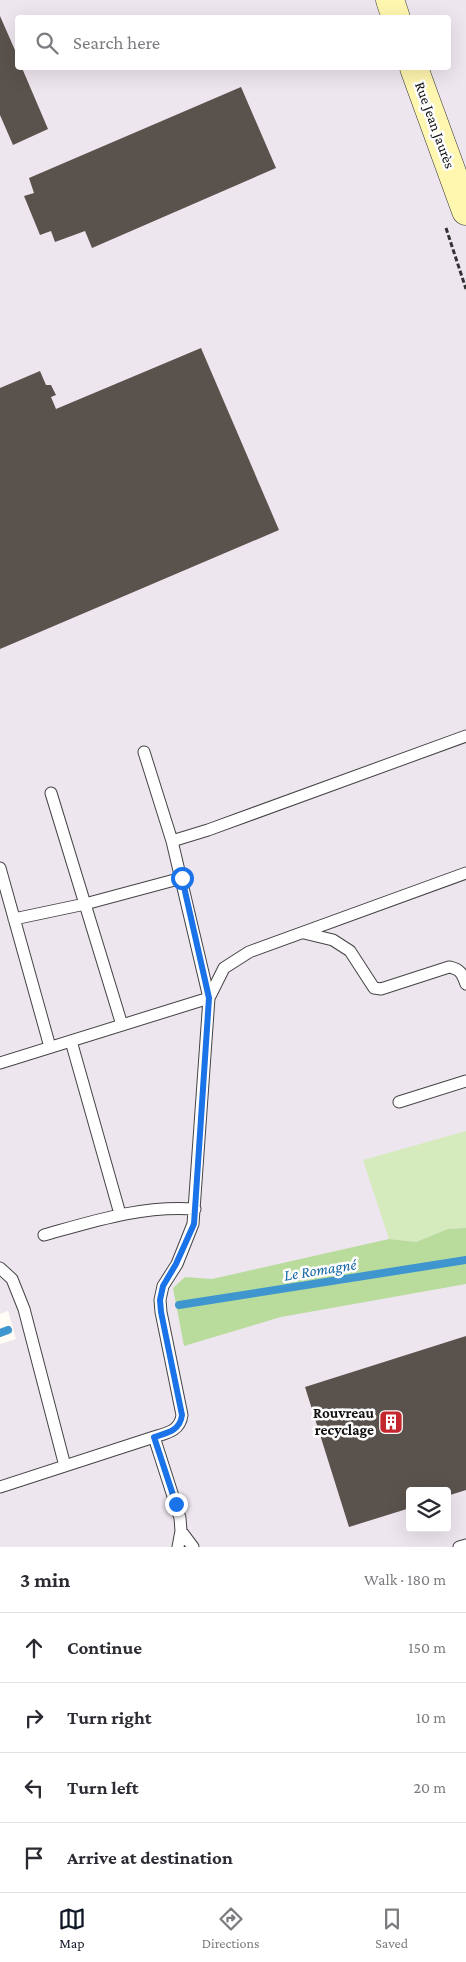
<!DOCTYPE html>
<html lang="en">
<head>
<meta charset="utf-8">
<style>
	body { margin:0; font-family:"Crimson Pro",serif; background:#f2f2f3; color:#2b2b33 }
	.controls { position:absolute; right:15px; bottom:15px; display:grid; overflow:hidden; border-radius:5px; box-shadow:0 5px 20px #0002 }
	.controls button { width:45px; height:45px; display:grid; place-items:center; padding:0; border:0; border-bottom:1px solid #e1e1e2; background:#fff; color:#2b2b33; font:25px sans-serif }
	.stop { position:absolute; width:15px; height:15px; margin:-11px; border:4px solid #1a73e8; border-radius:50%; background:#fff }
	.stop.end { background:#1a73e8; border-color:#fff; box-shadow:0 1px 5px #0008 }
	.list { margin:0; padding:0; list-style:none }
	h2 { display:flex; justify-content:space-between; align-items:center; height:65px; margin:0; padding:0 20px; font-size:21px }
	h2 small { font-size:16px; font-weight:400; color:#7c7c81 }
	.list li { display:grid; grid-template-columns:32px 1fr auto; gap:15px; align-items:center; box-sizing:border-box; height:70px; padding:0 20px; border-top:1px solid #e1e1e2 }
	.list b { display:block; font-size:19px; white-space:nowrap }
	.list em { font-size:16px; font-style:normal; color:#7c7c81 }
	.icon { flex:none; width:28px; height:28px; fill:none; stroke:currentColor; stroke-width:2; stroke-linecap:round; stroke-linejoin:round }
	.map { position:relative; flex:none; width:466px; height:1547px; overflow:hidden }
	.search { position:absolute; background:#fff; box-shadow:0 5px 20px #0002; left:15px; right:15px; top:15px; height:55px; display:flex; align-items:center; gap:12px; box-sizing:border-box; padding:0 18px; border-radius:5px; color:#7c7c81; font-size:19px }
	.sheet { height:345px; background:#fff }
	nav { display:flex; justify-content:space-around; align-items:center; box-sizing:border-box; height:70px; border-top:1px solid #e1e1e2; background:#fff; font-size:14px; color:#7c7c81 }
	nav a { display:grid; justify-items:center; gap:2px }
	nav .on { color:#111827 }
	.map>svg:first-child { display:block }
	.industrial { fill:#eee6ef; fill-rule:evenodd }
	.green { fill:#d5ebbd }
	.forest { fill:#b9dc9c }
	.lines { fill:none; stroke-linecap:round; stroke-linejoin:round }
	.stream { stroke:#3f96cf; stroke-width:8 }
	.building { fill:#5a524d }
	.lane-casing { stroke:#444; stroke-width:13 }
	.secondary-casing { stroke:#333; stroke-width:29 }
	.path { stroke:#333; stroke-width:3; stroke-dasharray:5 2.5; stroke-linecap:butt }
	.lane { stroke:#fff; stroke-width:11 }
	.secondary { stroke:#fff6b0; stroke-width:28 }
	.route { stroke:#1a73e8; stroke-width:6 }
	.labels { text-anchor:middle; stroke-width:5; stroke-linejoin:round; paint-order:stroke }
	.street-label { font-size:15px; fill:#111; stroke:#fff }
	.poi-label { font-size:15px; font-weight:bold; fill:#111; stroke:#fff; text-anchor:end }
	.water-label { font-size:16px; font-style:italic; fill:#1768a6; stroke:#fff }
</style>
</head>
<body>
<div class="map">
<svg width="466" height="1547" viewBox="0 0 466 1547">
	<rect width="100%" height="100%" fill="#fffdf5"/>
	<path class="industrial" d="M0,0h466v1547h-466v-203l16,-5 -8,-28 -8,3zM18,18h430v50h-430zM410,1491h37v37h-37z"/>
	<path class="green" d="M466,1131v97l-18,1 -32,13 -27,-3 -26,-79z"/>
	<path class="forest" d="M466,1228v56l-185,33 -97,29 -11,-58 12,-11 27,2 177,-40 27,3 32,-13z"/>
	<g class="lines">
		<path class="stream" d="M179,1305l287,-45
			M0,1333l8,-3"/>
	</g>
	<path class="building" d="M0,16l18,41v11h4l26,61 -35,16 -13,-30z
		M241,87l35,81 -184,80 -7,-17 -30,11 -4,-11 -11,4 -16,-39 10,-3 -5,-15z
		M201,348l78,182 -279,119v-261l40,-17 6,14h5l5,10 -5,2 5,12z
		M466,1336v154l-19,6v-5h-37v17l-61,19 -44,-140z"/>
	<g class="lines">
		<g class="lane-casing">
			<path id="lane" d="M51,793l71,232
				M172,841l36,-11 258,-94
				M0,868l50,179
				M14,919l71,-15 97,-26
				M304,933l29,7 17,11 24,37 7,1 68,-22c11,2 13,6 17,17
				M71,1041l49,173
				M0,1063l209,-65 -37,-157 -28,-89
				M399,1102l67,-21
				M44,1235c50,-14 99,-30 151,-26
				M0,1268l12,11 12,30 41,157
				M0,1487l154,-50
				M181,1531l12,16
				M178,1547l3,-16 -1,-13 -26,-81c13,-4 26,-6 28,-22l-21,-103 -1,-12 3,-14 14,-22 16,-40 16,-226 15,-30 25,-16 217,-79
				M459,1547l7,-2"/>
		</g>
		<g class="secondary-casing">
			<path id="secondary" d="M390,0l6,18
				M414,68l52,143"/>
		</g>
		<path class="path" d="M446,228l20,61"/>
		<use href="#lane" class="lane"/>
		<use href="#secondary" class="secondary"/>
	</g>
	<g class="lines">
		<path class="route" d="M176,1504l-22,-67c13,-4 26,-6 28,-22l-21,-103 -1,-12 3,-14 13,-22 18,-40 15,-226 -27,-120"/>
	</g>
	<defs>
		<g id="building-square" transform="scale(1.25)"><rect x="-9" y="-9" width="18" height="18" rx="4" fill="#c4262e" stroke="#fff"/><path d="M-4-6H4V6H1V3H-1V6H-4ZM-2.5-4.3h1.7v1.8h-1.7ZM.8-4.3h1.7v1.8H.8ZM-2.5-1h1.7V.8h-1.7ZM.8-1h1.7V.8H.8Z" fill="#fff"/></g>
	</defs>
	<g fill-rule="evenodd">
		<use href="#building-square" x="391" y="1422"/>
	</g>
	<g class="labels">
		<g class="street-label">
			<text transform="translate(435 125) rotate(70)" y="5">Rue Jean Jaurès</text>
		</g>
		<g class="poi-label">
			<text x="374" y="1418">Rouvreau<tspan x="374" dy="17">recyclage</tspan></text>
		</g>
		<g class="water-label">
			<text transform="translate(320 1269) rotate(-9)" y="6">Le Romagné</text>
		</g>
	</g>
</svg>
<div class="controls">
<button><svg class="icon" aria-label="layers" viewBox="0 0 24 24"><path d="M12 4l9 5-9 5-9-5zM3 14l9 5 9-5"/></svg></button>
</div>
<div class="stop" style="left:182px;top:878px"></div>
<div class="stop end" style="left:176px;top:1504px"></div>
<div class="search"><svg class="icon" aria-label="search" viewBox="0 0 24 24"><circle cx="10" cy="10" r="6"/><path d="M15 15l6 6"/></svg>Search here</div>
</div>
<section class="sheet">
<h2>3 min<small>Walk · 180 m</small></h2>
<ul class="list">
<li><svg class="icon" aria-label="ahead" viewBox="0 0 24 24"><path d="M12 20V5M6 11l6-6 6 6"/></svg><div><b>Continue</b></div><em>150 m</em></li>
<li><svg class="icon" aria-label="right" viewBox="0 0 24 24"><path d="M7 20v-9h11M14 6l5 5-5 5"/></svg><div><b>Turn right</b></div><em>10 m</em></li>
<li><svg class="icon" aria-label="left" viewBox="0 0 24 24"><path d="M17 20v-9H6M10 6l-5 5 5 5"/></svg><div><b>Turn left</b></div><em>20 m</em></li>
<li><svg class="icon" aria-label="arrive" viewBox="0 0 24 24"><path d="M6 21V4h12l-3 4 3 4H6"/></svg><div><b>Arrive at destination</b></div></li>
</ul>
</section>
<nav>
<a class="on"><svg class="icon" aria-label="map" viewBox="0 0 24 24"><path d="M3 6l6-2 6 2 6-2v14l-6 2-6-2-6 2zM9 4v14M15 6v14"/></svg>Map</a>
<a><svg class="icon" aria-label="directions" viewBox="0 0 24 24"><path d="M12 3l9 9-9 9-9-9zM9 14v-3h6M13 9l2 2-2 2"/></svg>Directions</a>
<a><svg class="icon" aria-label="saved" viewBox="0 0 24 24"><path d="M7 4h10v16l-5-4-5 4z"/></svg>Saved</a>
</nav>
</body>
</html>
